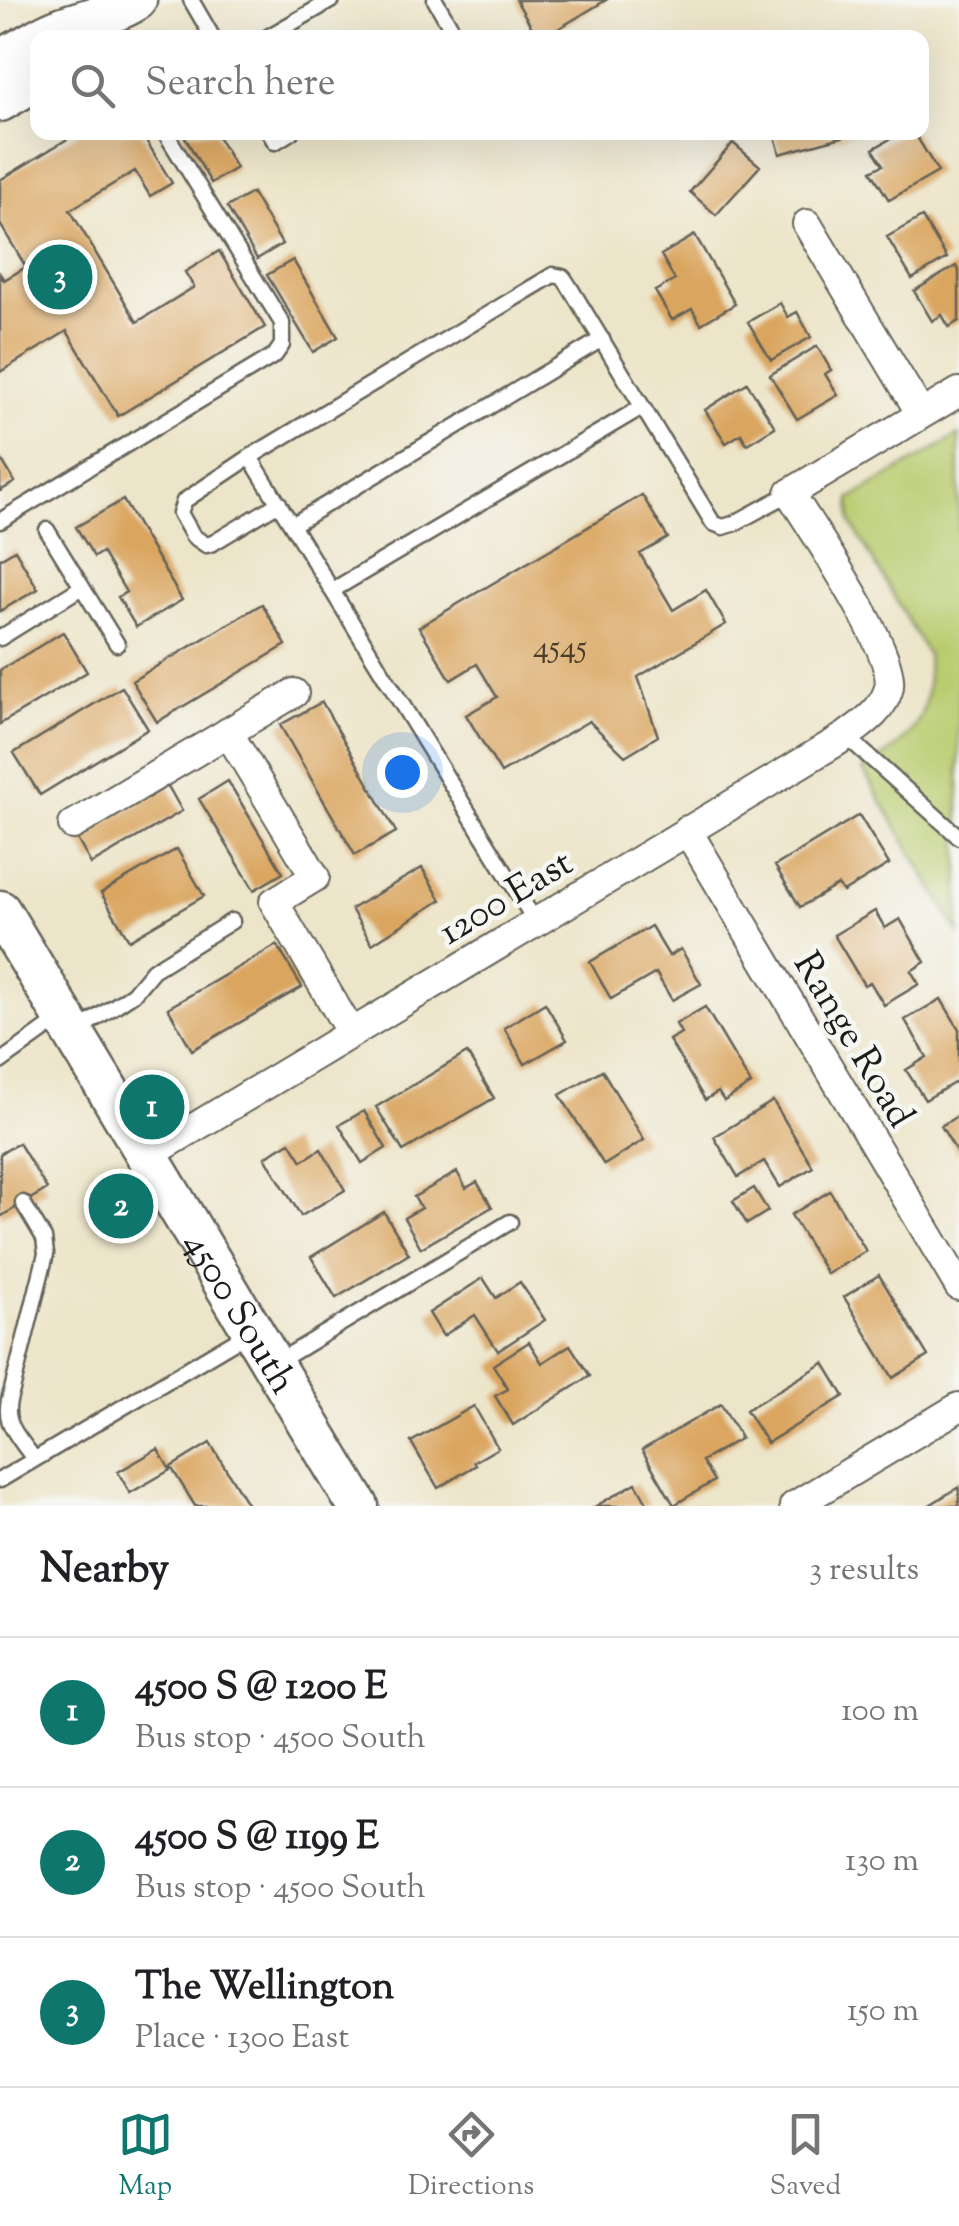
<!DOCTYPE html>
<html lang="en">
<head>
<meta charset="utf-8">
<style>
	body { margin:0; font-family:"Sorts Mill Goudy",serif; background:#f6f6f6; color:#202124 }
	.you { position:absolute; left:402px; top:772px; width:35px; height:35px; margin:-25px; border:8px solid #fff; border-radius:50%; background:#1a73e8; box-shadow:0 0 0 15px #1a73e833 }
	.badge { display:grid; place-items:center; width:65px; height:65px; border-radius:50%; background:#0f766e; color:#fff; font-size:32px; font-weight:700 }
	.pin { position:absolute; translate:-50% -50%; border:5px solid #fff; box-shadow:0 2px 10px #0006 }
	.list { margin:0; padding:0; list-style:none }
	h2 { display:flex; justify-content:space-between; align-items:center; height:130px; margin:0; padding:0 40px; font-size:42px }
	h2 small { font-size:32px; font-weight:400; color:#757577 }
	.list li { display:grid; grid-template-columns:65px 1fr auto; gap:30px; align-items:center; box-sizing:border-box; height:150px; padding:0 40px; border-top:2px solid #e0e0e0 }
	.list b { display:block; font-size:38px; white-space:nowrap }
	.list p { margin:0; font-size:32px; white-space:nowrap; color:#757577 }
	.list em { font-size:32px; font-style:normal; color:#757577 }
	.icon { flex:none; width:55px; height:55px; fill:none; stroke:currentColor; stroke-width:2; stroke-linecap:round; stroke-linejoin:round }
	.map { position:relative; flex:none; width:959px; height:1506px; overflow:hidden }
	.search { position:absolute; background:#fff; box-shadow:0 10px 40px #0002; left:30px; right:30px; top:30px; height:110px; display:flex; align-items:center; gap:25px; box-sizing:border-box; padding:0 35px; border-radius:20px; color:#757577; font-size:38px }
	.sheet { height:580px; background:#fff }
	nav { display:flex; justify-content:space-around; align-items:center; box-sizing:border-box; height:140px; border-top:2px solid #e0e0e0; background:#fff; font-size:28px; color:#757577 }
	nav a { display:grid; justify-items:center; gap:5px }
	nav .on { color:#0f766e }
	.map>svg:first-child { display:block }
	.green { fill:#bacc70; stroke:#6b7446; stroke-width:2.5 }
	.building { fill:#daa55e }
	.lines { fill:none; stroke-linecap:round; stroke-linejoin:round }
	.service-casing { stroke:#656259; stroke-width:19 }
	.minor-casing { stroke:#656259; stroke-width:32 }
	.secondary-casing { stroke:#656259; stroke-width:45 }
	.service { stroke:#fff; stroke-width:14 }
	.minor { stroke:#fff; stroke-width:28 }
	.secondary { stroke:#fff; stroke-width:40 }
	.labels { text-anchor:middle; stroke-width:9; stroke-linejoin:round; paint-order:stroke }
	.number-label { font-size:32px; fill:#4c3e2c }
	.street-label { font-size:38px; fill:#1c1c1c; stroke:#f6f6f2 }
</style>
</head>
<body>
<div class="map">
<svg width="959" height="1506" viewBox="0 0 959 1506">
	<rect width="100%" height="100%" fill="#f6f6f2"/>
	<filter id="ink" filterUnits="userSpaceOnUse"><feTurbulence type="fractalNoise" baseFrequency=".01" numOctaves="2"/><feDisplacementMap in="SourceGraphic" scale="20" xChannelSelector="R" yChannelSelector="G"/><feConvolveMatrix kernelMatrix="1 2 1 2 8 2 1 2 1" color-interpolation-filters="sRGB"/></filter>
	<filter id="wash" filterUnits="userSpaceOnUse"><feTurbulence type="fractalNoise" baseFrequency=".0048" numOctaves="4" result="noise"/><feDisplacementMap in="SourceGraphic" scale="40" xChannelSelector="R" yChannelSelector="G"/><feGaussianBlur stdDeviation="2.25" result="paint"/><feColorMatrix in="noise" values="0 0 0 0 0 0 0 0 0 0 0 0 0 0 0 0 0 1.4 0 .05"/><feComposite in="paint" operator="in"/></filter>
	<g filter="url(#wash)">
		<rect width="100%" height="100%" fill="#ede5c9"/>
		<path class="green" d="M959,435v498l-96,-163c51,-31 70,-53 64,-116l-76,-132 -1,-23z"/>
		<g id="blocks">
			<path class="building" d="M516,0h90l-63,38h-5z
				M79,132h62l31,51 -22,13 -15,-25 -65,39 67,112 57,-35 -9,-15 34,-21 46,76 -147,89 -51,-85 -67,41v-98l4,6 22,-13 -26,-43v-44z
				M182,132h33l21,36 -25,15z
				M774,132h79v2l-73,20z
				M902,132h12l24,40 -49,28 -18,-29 12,-6 -10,-16z
				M733,143l27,23 -44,49 -26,-23z
				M252,193l30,51 -25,15 -30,-52z
				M922,217l25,41 -35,21 -25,-42z
				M695,235l40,69 -34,20 -9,-15 -20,11 -17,-29 20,-11 -14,-25z
				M293,260l45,77 -25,15 -46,-77z
				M956,266l3,5v50l-10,6 -7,-12 -10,6 -18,-30z
				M780,303l8,14 9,-5 14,25 -40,23 -23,-38z
				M817,346l14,24 -6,4 13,21 -41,24 -27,-44z
				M747,383l28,44 -28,17 -6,-10 -15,9 -21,-33z
				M0,457l15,25 -15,9z
				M642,495l26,43 -28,16 33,56 33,-20 20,34 -88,53 20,59 -33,20 -36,-35 -88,52 -35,-58 31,-18 -20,-33 -26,16 -32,-53z
				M123,500l59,100 -46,27 -18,-30 8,-5 -24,-40 -8,5 -18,-30z
				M15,550l23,39 -38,22v-52z
				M262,604l24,41 -129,77 -25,-41z
				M63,632l24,40 -87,52v-54z
				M122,687l26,42 -108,66 -26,-42z
				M322,702l74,130 -41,23 -75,-130z
				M228,781l55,92 -29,17 -55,-91z
				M168,786l14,25 -91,53 -14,-25z
				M859,815l30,49 -46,28 -5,-7 -38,22 -25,-41z
				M177,849l27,47 -75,44 -28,-47z
				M422,868l19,32 -69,44 -21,-35z
				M875,911l10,17 15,-9 25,43 -14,9 8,13 -35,21 -14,-23 -6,3 -30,-50z
				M651,926l18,30 12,-7 20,35 -29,16 -16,-27 -45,26 -21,-37z
				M277,945l25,42 -110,63 -24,-42z
				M941,999l18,30v51l-34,20 -19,-30 21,-13 -22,-37z
				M545,1003l22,37 -42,24 -21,-36z
				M705,1007l46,77 -27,17 -6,-9 -13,8 -36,-60 12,-7 -5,-9z
				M467,1053l27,45 -91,53 -27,-44z
				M602,1070l42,70 -40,25 -44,-70z
				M773,1101l40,66 -33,20 -16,-26 -26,16 -24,-40z
				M364,1111l22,37 -24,15 -23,-38z
				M959,1115v41l-18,-30z
				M290,1142l12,19 19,-12 24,41 -44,26 -36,-59z
				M19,1143l28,46 -47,28v-63z
				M457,1172l9,16 11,-6 15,25 -71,41 -17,-30 17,-10 -7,-11z
				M754,1188l14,23 -21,13 -14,-23z
				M830,1191l36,60 -39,23 -36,-59z
				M384,1212l25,42 -73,44 -25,-41z
				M879,1275l49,81 -35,22 -49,-81z
				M483,1278l13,20 24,-16 25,38 -47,31 -23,-36 -32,21 -14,-23z
				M529,1342l13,21 28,-18 20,31 -77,49 -18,-29 13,-7 -15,-24z
				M824,1363l20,33 -77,47 -21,-33z
				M721,1404l20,34 -39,23 12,20 -40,24 -32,-55z
				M474,1406l24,42 -24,14 2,3 -38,23 -27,-46z
				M210,1443l38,62 -3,1h-50l-24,-39z
				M158,1449l12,21 -40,23 -12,-21z
				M636,1483l13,23h-53z
				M959,1487v19h-31z"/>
		</g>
	</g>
	<g filter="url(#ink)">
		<use href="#blocks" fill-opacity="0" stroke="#656259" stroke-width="2.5"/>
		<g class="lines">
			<g class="service-casing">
				<path id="service" d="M191,0l22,38
					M435,0l22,38
					M266,38l66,-38
					M269,132l6,10 16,-10
					M250,457l-66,44 -4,12 13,23 13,9 7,-2 66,-40
					M0,521l275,-166 7,-10v-22l-117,-191
					M292,525l310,-186
					M82,587l35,57
					M333,590l309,-183
					M0,638l82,-51 -35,-57
					M846,736l113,101
					M535,921l-285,-464 303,-182 10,2 6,9 144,237 10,4 10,-3 57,-31
					M78,1030l55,-36 20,-24 79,-49
					M0,1062l60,-43
					M23,1203l21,35 2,16 -34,136c-12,32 4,43 22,69
					M274,1364l236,-142
					M0,1480l248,-147"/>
			</g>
			<g class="minor-casing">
				<path id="minor" d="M807,224l114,190
					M228,732l87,145 -41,25 77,131
					M73,825l221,-132
					M687,830l272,456
					M147,1156l699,-420c17,-13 35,-24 42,-45 13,-34 -77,-163 -98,-198l169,-101
					M794,1506l165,-99"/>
			</g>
			<g class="secondary-casing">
				<g id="secondary">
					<path d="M40,38c30,-18 66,-19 96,-38"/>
					<path d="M0,61l38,-22"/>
					<path d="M0,101l38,-22"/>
					<path id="s1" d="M0,911l358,595"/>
				</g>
			</g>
			<use href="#service" class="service"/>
			<use href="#minor" class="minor"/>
			<use href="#secondary" class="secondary"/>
		</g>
	</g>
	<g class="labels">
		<g class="number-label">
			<text x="560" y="657">4545</text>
		</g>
		<g class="street-label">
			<text transform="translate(505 896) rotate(-31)" y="13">1200 East</text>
			<text transform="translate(855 1039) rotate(59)" y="13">Range Road</text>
			<text dy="13" stroke="none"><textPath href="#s1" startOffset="468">4500 South</textPath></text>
		</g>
	</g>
</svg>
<div class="you"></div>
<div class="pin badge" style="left:152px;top:1107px">1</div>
<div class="pin badge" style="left:121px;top:1206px">2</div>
<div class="pin badge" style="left:60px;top:277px">3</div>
<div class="search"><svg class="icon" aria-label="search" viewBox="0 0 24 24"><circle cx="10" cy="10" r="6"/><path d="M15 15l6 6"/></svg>Search here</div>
</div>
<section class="sheet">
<h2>Nearby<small>3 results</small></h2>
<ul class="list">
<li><span class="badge">1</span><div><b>4500 S @ 1200 E</b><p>Bus stop · 4500 South</p></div><em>100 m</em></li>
<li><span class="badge">2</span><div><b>4500 S @ 1199 E</b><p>Bus stop · 4500 South</p></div><em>130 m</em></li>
<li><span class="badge">3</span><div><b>The Wellington</b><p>Place · 1300 East</p></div><em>150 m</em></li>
</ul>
</section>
<nav>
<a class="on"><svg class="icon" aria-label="map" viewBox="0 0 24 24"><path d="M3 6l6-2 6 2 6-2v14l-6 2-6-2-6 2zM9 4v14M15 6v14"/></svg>Map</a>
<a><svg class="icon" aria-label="directions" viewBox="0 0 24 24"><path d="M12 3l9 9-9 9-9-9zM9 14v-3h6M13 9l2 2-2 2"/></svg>Directions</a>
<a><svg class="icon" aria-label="saved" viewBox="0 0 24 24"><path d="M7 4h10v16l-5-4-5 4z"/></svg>Saved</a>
</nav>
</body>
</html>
